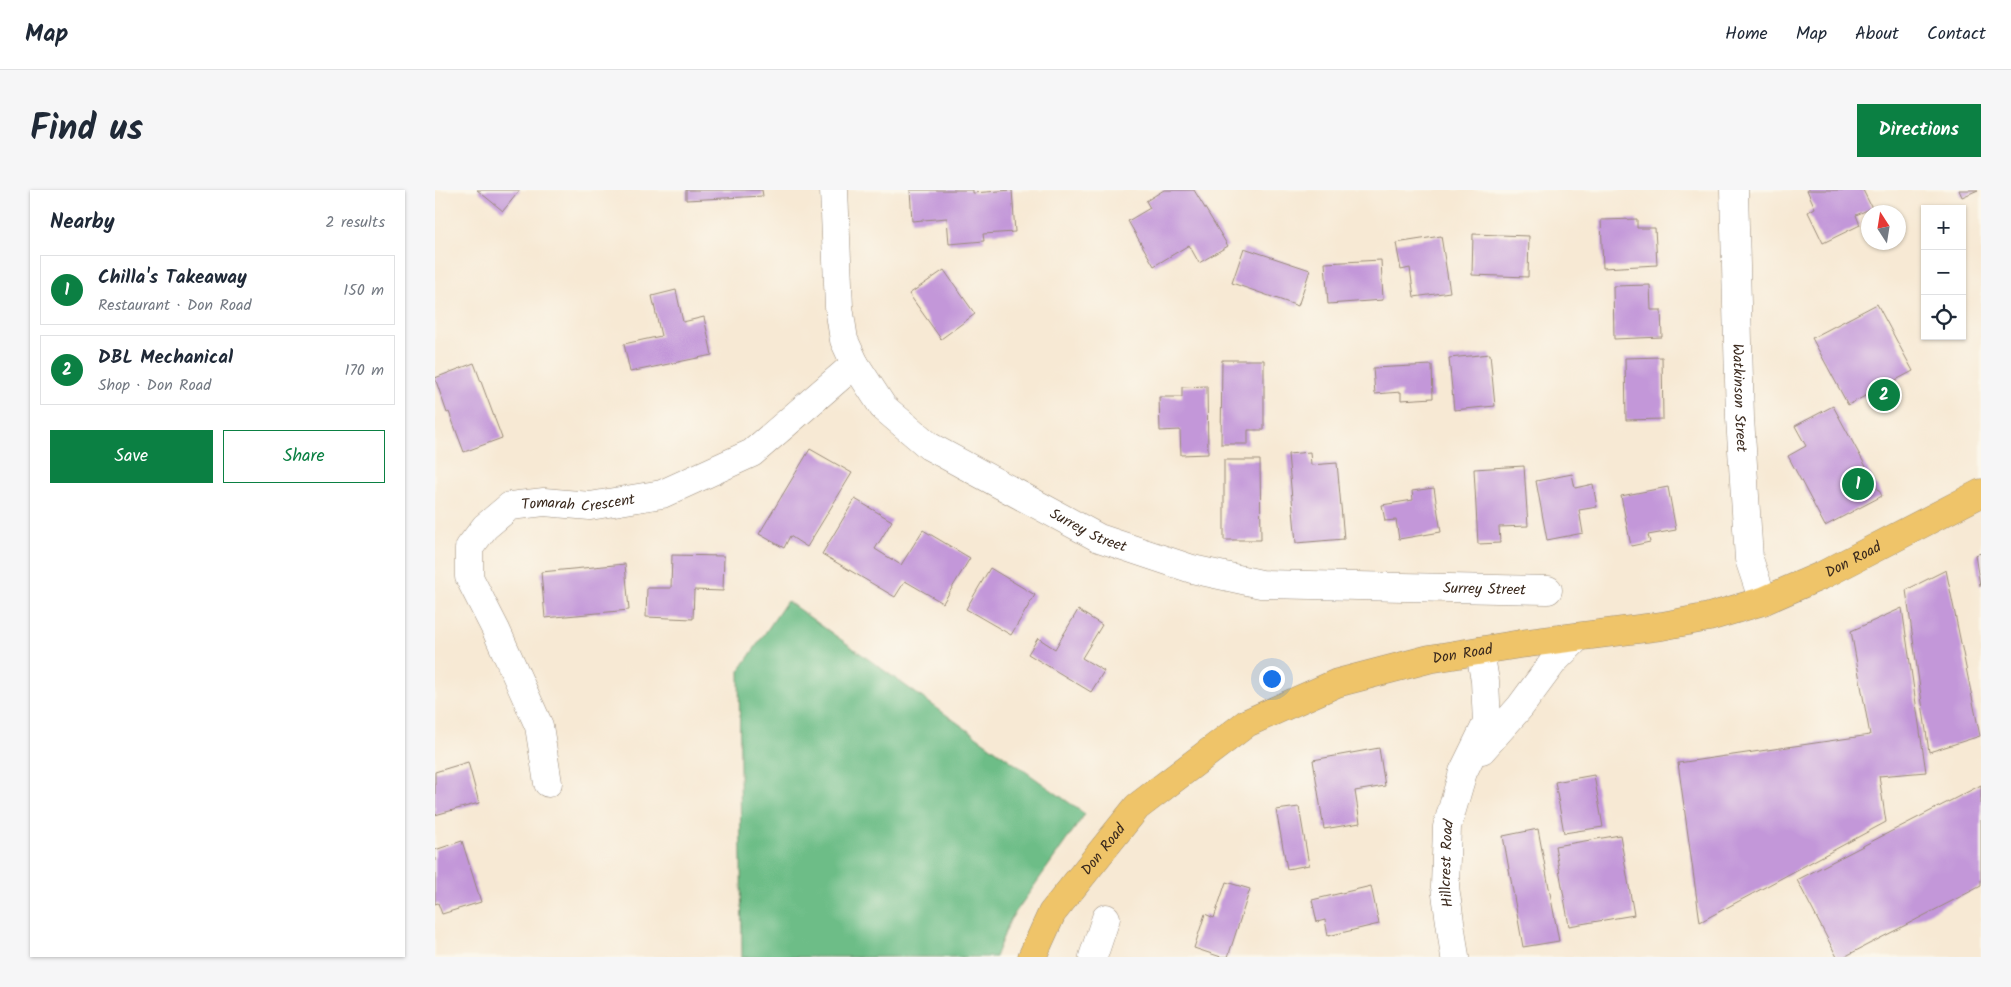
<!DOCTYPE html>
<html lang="en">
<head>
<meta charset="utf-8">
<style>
	body { margin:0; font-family:Kalam,sans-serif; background:#f6f6f7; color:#1f2937 }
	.controls { position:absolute; right:15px; top:15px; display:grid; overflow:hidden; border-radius:0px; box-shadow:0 1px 4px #0004 }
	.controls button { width:45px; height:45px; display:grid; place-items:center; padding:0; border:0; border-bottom:1px solid #e0e1e3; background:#fff; color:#1f2937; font:25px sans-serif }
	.compass { position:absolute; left:1426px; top:15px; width:45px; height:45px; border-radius:50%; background:#fff; box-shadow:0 1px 4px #0004; rotate:348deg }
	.you { position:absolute; left:836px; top:488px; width:18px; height:18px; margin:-12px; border:4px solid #fff; border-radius:50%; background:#1a73e8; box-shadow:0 0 0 8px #1a73e833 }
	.badge { display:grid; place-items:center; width:32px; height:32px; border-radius:50%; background:#0b8043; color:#fff; font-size:16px; font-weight:700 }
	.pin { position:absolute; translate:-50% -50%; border:2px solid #fff; box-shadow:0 1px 5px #0006 }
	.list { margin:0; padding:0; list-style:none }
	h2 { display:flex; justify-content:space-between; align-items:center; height:65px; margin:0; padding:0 20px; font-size:21px }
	h2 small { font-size:16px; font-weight:400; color:#747a83 }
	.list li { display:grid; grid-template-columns:32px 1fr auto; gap:15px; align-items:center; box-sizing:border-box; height:70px; margin:0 10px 10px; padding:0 10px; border:1px solid #e0e1e3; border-radius:0px }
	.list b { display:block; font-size:19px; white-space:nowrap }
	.list p { margin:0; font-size:16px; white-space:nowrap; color:#747a83 }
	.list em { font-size:16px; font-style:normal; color:#747a83 }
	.actions { display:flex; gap:10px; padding:15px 20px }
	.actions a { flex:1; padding:11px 0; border:1px solid #0b8043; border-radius:0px; text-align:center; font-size:18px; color:#0b8043 }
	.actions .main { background:#0b8043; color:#fff }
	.icon { flex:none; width:28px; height:28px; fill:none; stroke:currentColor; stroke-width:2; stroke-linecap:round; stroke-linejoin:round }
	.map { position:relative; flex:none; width:1546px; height:767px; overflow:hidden; border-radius:0px }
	header { display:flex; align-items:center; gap:30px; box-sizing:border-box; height:70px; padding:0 25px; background:#fff; border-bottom:1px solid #e0e1e3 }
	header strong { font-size:24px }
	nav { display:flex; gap:28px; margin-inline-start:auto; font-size:18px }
	.intro { display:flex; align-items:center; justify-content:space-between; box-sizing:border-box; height:120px; padding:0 30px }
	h1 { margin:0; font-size:35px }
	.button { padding:12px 22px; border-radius:0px; background:#0b8043; color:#fff; font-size:18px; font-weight:700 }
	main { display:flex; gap:30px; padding:0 30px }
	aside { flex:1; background:#fff; border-radius:0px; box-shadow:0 1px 4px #0004 }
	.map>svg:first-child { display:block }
	.forest { fill:#6dbd87; stroke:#547452 }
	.building { fill:#c397d9 }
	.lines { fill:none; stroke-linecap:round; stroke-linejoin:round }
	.minor-casing { stroke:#998a79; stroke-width:29 }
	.major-casing { stroke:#998a79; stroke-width:29 }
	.minor { stroke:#fff; stroke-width:28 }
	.major { stroke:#efc469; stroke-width:28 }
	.labels { text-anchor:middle; stroke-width:4; stroke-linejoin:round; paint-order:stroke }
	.street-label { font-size:15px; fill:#3b2a1e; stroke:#fbf7ec }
</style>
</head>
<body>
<header>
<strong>Map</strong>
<nav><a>Home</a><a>Map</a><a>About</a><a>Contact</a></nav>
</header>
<div class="intro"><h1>Find us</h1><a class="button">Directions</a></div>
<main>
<aside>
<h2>Nearby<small>2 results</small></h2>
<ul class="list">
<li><span class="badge">1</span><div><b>Chilla's Takeaway</b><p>Restaurant · Don Road</p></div><em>150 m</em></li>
<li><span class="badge">2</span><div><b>DBL Mechanical</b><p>Shop · Don Road</p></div><em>170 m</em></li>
</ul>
<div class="actions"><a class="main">Save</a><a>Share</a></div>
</aside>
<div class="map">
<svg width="1546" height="767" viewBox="0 0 1546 767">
	<rect width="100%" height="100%" fill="#fbf7ec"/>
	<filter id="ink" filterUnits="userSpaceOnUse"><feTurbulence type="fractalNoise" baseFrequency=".02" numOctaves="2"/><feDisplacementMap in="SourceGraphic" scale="10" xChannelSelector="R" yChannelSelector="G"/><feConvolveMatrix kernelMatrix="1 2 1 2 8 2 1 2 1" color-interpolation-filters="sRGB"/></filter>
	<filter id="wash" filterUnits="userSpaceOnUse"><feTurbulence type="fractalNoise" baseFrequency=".0096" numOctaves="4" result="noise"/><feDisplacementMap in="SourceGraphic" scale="20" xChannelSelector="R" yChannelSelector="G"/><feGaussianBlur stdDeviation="1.12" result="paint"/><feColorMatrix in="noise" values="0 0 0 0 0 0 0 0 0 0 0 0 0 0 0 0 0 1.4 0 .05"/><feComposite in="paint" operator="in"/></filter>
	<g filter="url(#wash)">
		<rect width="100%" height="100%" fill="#f7e9d4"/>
		<path class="forest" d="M352,411l298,213 -75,106 -15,37h-253l-3,-286z"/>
		<g id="blocks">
			<path class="building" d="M42,0h43l-17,21z
				M251,0h76l1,6 -77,4z
				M475,0h63v3l39,-3 3,42 -32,2 1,7 -35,3 -2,-26 -35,3z
				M729,0h30l34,56 -29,17 -10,-18 -35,21 -26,-45 22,-13 -4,-7z
				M1372,0h56l9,18 -16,7 4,10 -37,18 -15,-31 7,-4z
				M1524,0h19l-16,7z
				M1202,29v9h18l2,37 -54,3 -2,-48z
				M1038,44l56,2 -1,41 -56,-2z
				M1006,46l9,56 -36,5 -4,-29 -9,2 -5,-27z
				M809,58l66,22 -12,36 -66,-23z
				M946,70l2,40 -55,4 -3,-41z
				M509,80l31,44 -34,25 -32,-45z
				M1215,95l1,25h10l1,27 -48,2 -1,-53z
				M241,100l7,32 21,-5 8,38 -82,17 -6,-28 37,-8 -9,-40z
				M1442,114l36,67 -65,34 -36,-67z
				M1055,164l5,52 -41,4 -5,-52z
				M1227,167l1,62 -37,1 -1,-62z
				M787,170h42v70h-16v14h-27z
				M39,173l28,75 -38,14 -15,-40 -2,1 -12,-35z
				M997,175l1,33 -32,2v-8l-26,2 -2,-26z
				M772,196l1,68 -27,1 -1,-25 -20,1 -1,-34h23v-10z
				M1398,216l49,90 -57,30 -37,-70 18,-10 -11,-20z
				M375,259l42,24 -45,74 -17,-11 -6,12 -25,-14z
				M875,262l1,13 26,-2 7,76 -48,4 -8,-89z
				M789,270h36l1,80h-37z
				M1089,276l4,60 -29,1 1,16 -22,1 -4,-75z
				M1137,284l3,14 18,-4 4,23 -18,3 4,23 -36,7 -11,-59z
				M1233,297l8,43 -28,5 2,7 -19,4 -10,-50z
				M999,298l7,44 -42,7 -3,-19 -11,1 -3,-16 31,-5 -1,-9z
				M420,309l37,22 -17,28 26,16 22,-35 47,28 -27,45 -38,-22 -10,16 -73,-43z
				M1546,363v33h-1l-5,-31z
				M237,365l52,1 -1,35 -29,-1 -1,29 -47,-2 1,-29h24z
				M190,374l4,46 -84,8 -4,-46z
				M555,378l45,27 -24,40 -45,-26z
				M1511,380l34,166 -51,16 -23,-162z
				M1467,418l24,164 -47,4 7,46 -186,100 -22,-159 192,-28 -19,-104z
				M643,420l24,15 -20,33 22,13 -13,21 -63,-38 10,-16 17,11z
				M944,558l6,38 -30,5 5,32 -36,6 -11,-69z
				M33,572l11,41 -44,12v-43z
				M1159,585l9,52 -39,6 -9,-51z
				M1546,595v101l-137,71h-7l-40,-77z
				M864,617l10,58 -22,4 -11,-59z
				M1103,639l21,112 -36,6 -20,-111z
				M1185,645l14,80 -65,11 -14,-80z
				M27,651l19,61 -39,12 -4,-11 -3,1v-54z
				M791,692l24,7 -22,68h-7l-27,-9 11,-34 9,4z
				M936,696l8,38 -51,12 -3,-16 -8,2 -5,-22z"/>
		</g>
	</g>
	<g filter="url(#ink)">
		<use href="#blocks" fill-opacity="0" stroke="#998a79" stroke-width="1"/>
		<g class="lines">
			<g class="minor-casing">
				<g id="minor">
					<path id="s1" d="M399,0l5,117 5,33 11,24 28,43 46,39 170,92 93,31 69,15 287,6"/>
					<path id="s2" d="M1299,0l6,228 9,141 14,42"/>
					<path d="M1047,560l38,-43 34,-46 24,-24"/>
					<path id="s3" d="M113,593l-9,-57 -43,-96 -27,-53v-29l16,-21 25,-21 34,-4 46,4 72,-12 90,-41 103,-89"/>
					<path d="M658,767l13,-39"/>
					<path id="s4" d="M1020,767l-10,-70 2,-60 16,-55 24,-49 -2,-42 -5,-30"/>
				</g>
			</g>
			<g class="major-casing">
				<g id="major">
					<path id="s5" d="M597,767l20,-44 85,-106 110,-84 90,-40 92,-24 91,-15 142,-18 47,-9 54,-16 60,-26 158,-82"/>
				</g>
			</g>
			<use href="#minor" class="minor"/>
			<use href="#major" class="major"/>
		</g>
	</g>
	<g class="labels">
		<g class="street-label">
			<text dy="5" stroke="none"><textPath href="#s2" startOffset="208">Watkinson Street</textPath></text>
			<text dy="5" stroke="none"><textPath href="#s3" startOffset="379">Tomarah Crescent</textPath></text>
			<text dy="5" stroke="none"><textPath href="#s1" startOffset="469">Surrey Street</textPath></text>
			<text dy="5" stroke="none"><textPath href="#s5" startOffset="955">Don Road</textPath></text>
			<text dy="5" stroke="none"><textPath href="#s1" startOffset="874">Surrey Street</textPath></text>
			<text dy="5" stroke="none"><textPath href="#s5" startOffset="550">Don Road</textPath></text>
			<text dy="5" stroke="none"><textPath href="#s5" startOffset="130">Don Road</textPath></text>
			<text dy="5" stroke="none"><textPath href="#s4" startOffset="94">Hillcrest Road</textPath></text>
		</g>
	</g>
</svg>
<div class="controls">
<button>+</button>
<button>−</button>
<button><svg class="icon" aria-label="locate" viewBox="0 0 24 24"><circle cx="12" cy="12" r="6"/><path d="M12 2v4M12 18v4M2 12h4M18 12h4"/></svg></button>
</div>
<svg class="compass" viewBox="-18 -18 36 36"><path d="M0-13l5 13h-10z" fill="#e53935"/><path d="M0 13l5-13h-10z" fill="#747a83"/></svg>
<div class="you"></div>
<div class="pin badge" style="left:1423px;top:294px">1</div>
<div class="pin badge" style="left:1449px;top:205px">2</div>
</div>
</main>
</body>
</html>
